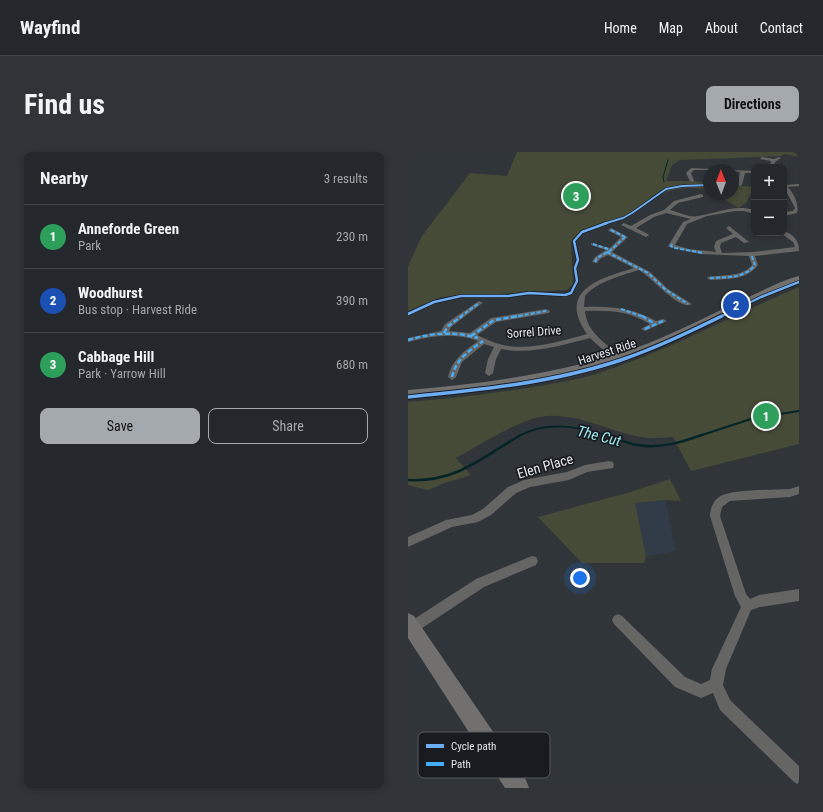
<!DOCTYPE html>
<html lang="en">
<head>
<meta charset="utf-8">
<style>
	body { margin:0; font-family:"Roboto Condensed",sans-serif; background:#303438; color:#f1f3f6 }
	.controls { position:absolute; right:12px; top:12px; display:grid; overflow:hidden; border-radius:8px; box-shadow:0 2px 6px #0003 }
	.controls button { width:36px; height:36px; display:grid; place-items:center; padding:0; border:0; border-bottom:1px solid #414448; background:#24282c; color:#f1f3f6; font:20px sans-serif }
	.compass { position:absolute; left:295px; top:12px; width:36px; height:36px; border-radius:50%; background:#24282c; box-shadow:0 2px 6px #0003; rotate:359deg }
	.you { position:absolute; left:172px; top:426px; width:14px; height:14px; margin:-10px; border:3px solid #fff; border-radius:50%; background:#1a73e8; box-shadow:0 0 0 6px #1a73e833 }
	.badge { display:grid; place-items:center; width:26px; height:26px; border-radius:50%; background:#a4a9ae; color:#fff; font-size:13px; font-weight:700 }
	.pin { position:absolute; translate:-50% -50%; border:2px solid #fff; box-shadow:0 1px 4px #0006 }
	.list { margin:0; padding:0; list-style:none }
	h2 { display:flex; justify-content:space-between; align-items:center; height:52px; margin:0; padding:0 16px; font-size:17px }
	h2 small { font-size:13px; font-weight:400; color:#a3a6a9 }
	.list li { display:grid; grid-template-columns:26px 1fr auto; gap:12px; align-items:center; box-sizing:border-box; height:64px; padding:0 16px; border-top:1px solid #414448 }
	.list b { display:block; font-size:15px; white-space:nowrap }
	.list p { margin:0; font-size:13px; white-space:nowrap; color:#a3a6a9 }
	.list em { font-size:13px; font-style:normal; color:#a3a6a9 }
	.actions { display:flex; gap:8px; padding:12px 16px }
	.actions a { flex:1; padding:9px 0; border:1px solid #a4a9ae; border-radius:8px; text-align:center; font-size:14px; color:#a4a9ae }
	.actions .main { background:#a4a9ae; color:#111 }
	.map { position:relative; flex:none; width:391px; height:636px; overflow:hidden; border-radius:8px }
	header { display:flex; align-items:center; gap:24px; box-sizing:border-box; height:56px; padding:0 20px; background:#24282c; border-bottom:1px solid #414448 }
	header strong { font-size:19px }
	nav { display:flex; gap:22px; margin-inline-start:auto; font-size:14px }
	.intro { display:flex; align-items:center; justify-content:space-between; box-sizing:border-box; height:96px; padding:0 24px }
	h1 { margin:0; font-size:28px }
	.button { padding:10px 18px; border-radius:8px; background:#a4a9ae; color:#111; font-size:14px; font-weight:700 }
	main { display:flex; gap:24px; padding:0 24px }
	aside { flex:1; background:#24282c; border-radius:8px; box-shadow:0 2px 6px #0003 }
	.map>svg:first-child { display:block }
	.built { fill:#323c49 }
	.green { fill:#464b37 }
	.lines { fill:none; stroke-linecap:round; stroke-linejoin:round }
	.stream-far2 { stroke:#042426; stroke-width:1 }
	.stream-far1 { stroke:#042426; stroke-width:2 }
	.stream { stroke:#042426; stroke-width:2.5 }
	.street { fill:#656564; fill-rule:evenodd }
	.secondary { fill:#71706f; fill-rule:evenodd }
	.quiet-far1 { stroke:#46acf6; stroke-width:2; stroke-dasharray:4 2; stroke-linecap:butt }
	.quiet { stroke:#46acf6; stroke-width:2.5; stroke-dasharray:5 2.5; stroke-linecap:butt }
	.cycleway-far2-casing { stroke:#181b1f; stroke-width:3 }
	.cycleway-far1-casing { stroke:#181b1f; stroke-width:4 }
	.cycleway-casing { stroke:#181b1f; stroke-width:5.5 }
	.cycleway-far2 { stroke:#6dadf4; stroke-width:2 }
	.cycleway-far1 { stroke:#6dadf4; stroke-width:2.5 }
	.cycleway { stroke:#6dadf4; stroke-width:3.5 }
	.labels { text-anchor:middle; stroke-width:3.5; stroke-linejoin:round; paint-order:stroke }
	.far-street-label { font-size:12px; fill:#e3e7ed; stroke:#181b1f }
	.street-label { font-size:14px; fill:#e3e7ed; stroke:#181b1f }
	.water-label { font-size:15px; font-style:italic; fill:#96e6eb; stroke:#181b1f }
	.key { fill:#181b1f; stroke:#55585d; stroke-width:1 }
	.key-label { font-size:11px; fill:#e3e7ed }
</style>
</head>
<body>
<header>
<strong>Wayfind</strong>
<nav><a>Home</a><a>Map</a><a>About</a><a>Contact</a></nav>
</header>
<div class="intro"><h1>Find us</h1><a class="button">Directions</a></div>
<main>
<aside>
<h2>Nearby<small>3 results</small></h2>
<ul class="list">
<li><span class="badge" style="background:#2e9e5b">1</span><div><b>Anneforde Green</b><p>Park</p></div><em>230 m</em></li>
<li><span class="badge" style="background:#1a4fb4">2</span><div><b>Woodhurst</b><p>Bus stop · Harvest Ride</p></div><em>390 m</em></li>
<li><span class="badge" style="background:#2e9e5b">3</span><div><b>Cabbage Hill</b><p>Park · Yarrow Hill</p></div><em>680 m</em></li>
</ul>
<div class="actions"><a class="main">Save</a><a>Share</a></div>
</aside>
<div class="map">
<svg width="391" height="636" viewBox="0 0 391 636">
	<rect width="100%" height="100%" fill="#30353a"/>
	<path class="built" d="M257,348l11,51 -30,5 -11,-53z"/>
	<path class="green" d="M109,0h282v5l-14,-3 -5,2 -100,4 -8,5 -6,16h29l14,3v7c-15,-6 -31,-3 -46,2l-3,-2c-12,8 -22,18 -36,25 -18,9 -38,10 -53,25l2,43 -6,6 -126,7 -33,14v-45l14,-30 48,-63 37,3z
		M325,33l21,2v8l-4,-1 -3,8 -8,6 -24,-14h18z
		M391,135v157l-108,27 -18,-34c-12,1 -25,2 -37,-1 -29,-6 -58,-22 -89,-20 -24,1 -69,30 -91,42l15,17 -29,9 -14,6 -20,-5v-83c44,-3 88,-9 132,-16 21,-4 42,-7 62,-14 68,-22 131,-57 197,-85z
		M262,327l11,22 -16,-1 -30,3 11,53 -2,7h-62l-44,-46 89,-24z"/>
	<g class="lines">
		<path class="stream-far2" d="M256,30l-1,-5 5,-17"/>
		<path class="stream-far1" d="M111,284c28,-16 61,-9 90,0
			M291,284l55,-18 45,-7"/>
		<path class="stream" d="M198,283c11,3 21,9 32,10 22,4 44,-3 64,-10
			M0,328c48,3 74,-23 113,-45"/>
		<path class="street" d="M354,5l12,2 5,-2 2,1 -6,4 -1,5h-4l1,-6 -11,-2z
			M283,16l63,3v2h-9l-3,12 -2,1 -2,-1 2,-13 -7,-1v-1h-39l-3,3 3,8 -2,1 -2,-1 -4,-8z
			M391,32v2l-11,1c6,7 11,17 9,26l-13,3v-4l9,-1 2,-3c-3,-8 -11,-17 -11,-23z
			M293,42l2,1v2l-25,6 -8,7c8,2 20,8 28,6 20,-3 36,-12 56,-6v4l-10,-3h-9l-28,5 -20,8 -12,21 14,4 27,3 -2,-5 2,-6 17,-7 -7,-6 3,-2 20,16 -5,1 -8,-6 -15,6 -1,4 2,6 31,-1 42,-5 -2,-5 -11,-8 -1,-1h3v-2c10,4 15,9 15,20l-44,5 3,9c-11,15 -30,14 -48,15l-3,-2 1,-1c15,-3 33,1 44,-12l-3,-9 -49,-2 -31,-7 -1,-1 15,-24 8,-3 -25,-6 -12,4 -18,11 12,6 1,1 -3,2 -25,-12 3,-2 7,3 19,-11 14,-5 10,-9z
			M203,76l17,9 -16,15 38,20 18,17 24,15 -2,1c-13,3 -39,-28 -51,-35 -19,6 -41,11 -54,26l-1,11c27,-1 49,1 72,14l7,-2 4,2 -22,10 -4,-2 9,-5c-21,-13 -41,-14 -65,-13 2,21 19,31 34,44v4h-6l-23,-21c-27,7 -60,17 -89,11l-5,10 -3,14 -4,3 -4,-3 3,-14 6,-12 -10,-3 -22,18 -6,15 -4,3 -4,-3c4,-17 16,-26 30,-36 -24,-9 -46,-5 -70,1v-4l33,-7 4,-7 34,-23 4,2 -2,1 -30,23 -2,4 21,2 21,-15 55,-9 4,2 -1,2 -53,9 -19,13c9,4 17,8 26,10 27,6 58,-4 84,-11 -31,-44 14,-56 47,-66l-26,-13 -8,4 -3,4 -5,-1 3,-5 11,-7 -15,-5v-2l19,5 11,-11 -12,-6 -1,-1z
			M201,309l4,1 1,3 -1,3 -26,4 -18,8 -39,7 -14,6 -25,22 -13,7 -26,5 -44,20v-10l38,-17 26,-5 11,-6 25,-22 16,-7 43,-8 18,-7z
			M391,334v8l-9,3 -60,4 -8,6 -2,9 26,78 4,5 9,-4 40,-6v12l-39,6 -9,3 -25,59 -3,16 7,15 69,66v19l-5,-3 -74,-72 -7,-17 -12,5 -26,-11 -61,-63 -2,-4 2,-4 4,-2 4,2 63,61 16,7 9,-4 2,-11 29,-62 -6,-11 -25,-80c0,-7 3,-15 9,-19 12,-8 55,-7 71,-8z
			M124,404l4,1 2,4 -2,4 -52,22 -68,45 -5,2 -3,-1v-10l68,-44z"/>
		<path class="secondary" d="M391,124v6c-49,19 -94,47 -143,66 -80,30 -164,43 -248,50v-8c82,-7 164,-18 241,-47 35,-14 68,-32 102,-47 15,-7 32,-16 48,-20z
			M0,461l6,3 112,164 3,8h-24l-97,-150z"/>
		<path class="quiet-far1" d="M203,78l14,7
			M185,92l18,6
			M264,92l-1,2 4,2 28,5
			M199,100l41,21 18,17 22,14
			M187,110l2,-4 14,-8 14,-13
			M302,126c16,-1 34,1 45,-13l-4,-11
			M213,157l23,8
			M52,165l19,-14
			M105,165l33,-6"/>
		<path class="quiet" d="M234,164l13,8
			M237,177l18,-8
			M36,181l4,-7 14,-10
			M63,184l23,-16 25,-4
			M0,188c24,-7 46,-9 70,-2
			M44,225c4,-18 17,-26 31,-36"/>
		<g class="cycleway-far2-casing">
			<path id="cycleway-far2" d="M195,72l20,-6 9,-5 34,-24 16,-3 27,-1"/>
		</g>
		<g class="cycleway-far1-casing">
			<path id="cycleway-far1" d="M0,162l26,-12 27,-6h47l21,-3 36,2 6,-2 6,-12 -2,-13 3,-8 -4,-19 8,-9 25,-9
				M312,165l41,-20 38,-15"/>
		</g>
		<g class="cycleway-casing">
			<path id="cycleway" d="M0,245c72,-7 144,-14 213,-37 35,-12 68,-28 101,-44"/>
		</g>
		<use href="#cycleway-far2" class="cycleway-far2"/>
		<use href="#cycleway-far1" class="cycleway-far1"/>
		<use href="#cycleway" class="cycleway"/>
	</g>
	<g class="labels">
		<g class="far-street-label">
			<text transform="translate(126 180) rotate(-4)" y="4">Sorrel Drive</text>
			<text transform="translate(199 200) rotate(-18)" y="4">Harvest Ride</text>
		</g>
		<g class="street-label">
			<text transform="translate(137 314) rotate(-16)" y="5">Elen Place</text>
		</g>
		<g class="water-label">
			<text transform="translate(191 284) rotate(14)" y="5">The Cut</text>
		</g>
	</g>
	<rect x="10" y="580" width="132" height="46" rx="6" class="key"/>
	<rect x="18" y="592" width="18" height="4" fill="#6dadf4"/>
	<rect x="18" y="610" width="18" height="4" fill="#46acf6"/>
	<g class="key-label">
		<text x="43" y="598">Cycle path</text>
		<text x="43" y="616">Path</text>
	</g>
</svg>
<div class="controls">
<button>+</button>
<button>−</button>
</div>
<svg class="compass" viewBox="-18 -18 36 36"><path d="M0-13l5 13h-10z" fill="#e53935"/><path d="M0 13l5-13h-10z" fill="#a3a6a9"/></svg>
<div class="you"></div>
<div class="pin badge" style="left:358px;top:264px;background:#2e9e5b">1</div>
<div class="pin badge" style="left:328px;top:153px;background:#1a4fb4">2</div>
<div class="pin badge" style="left:168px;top:44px;background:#2e9e5b">3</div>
</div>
</main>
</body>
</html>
